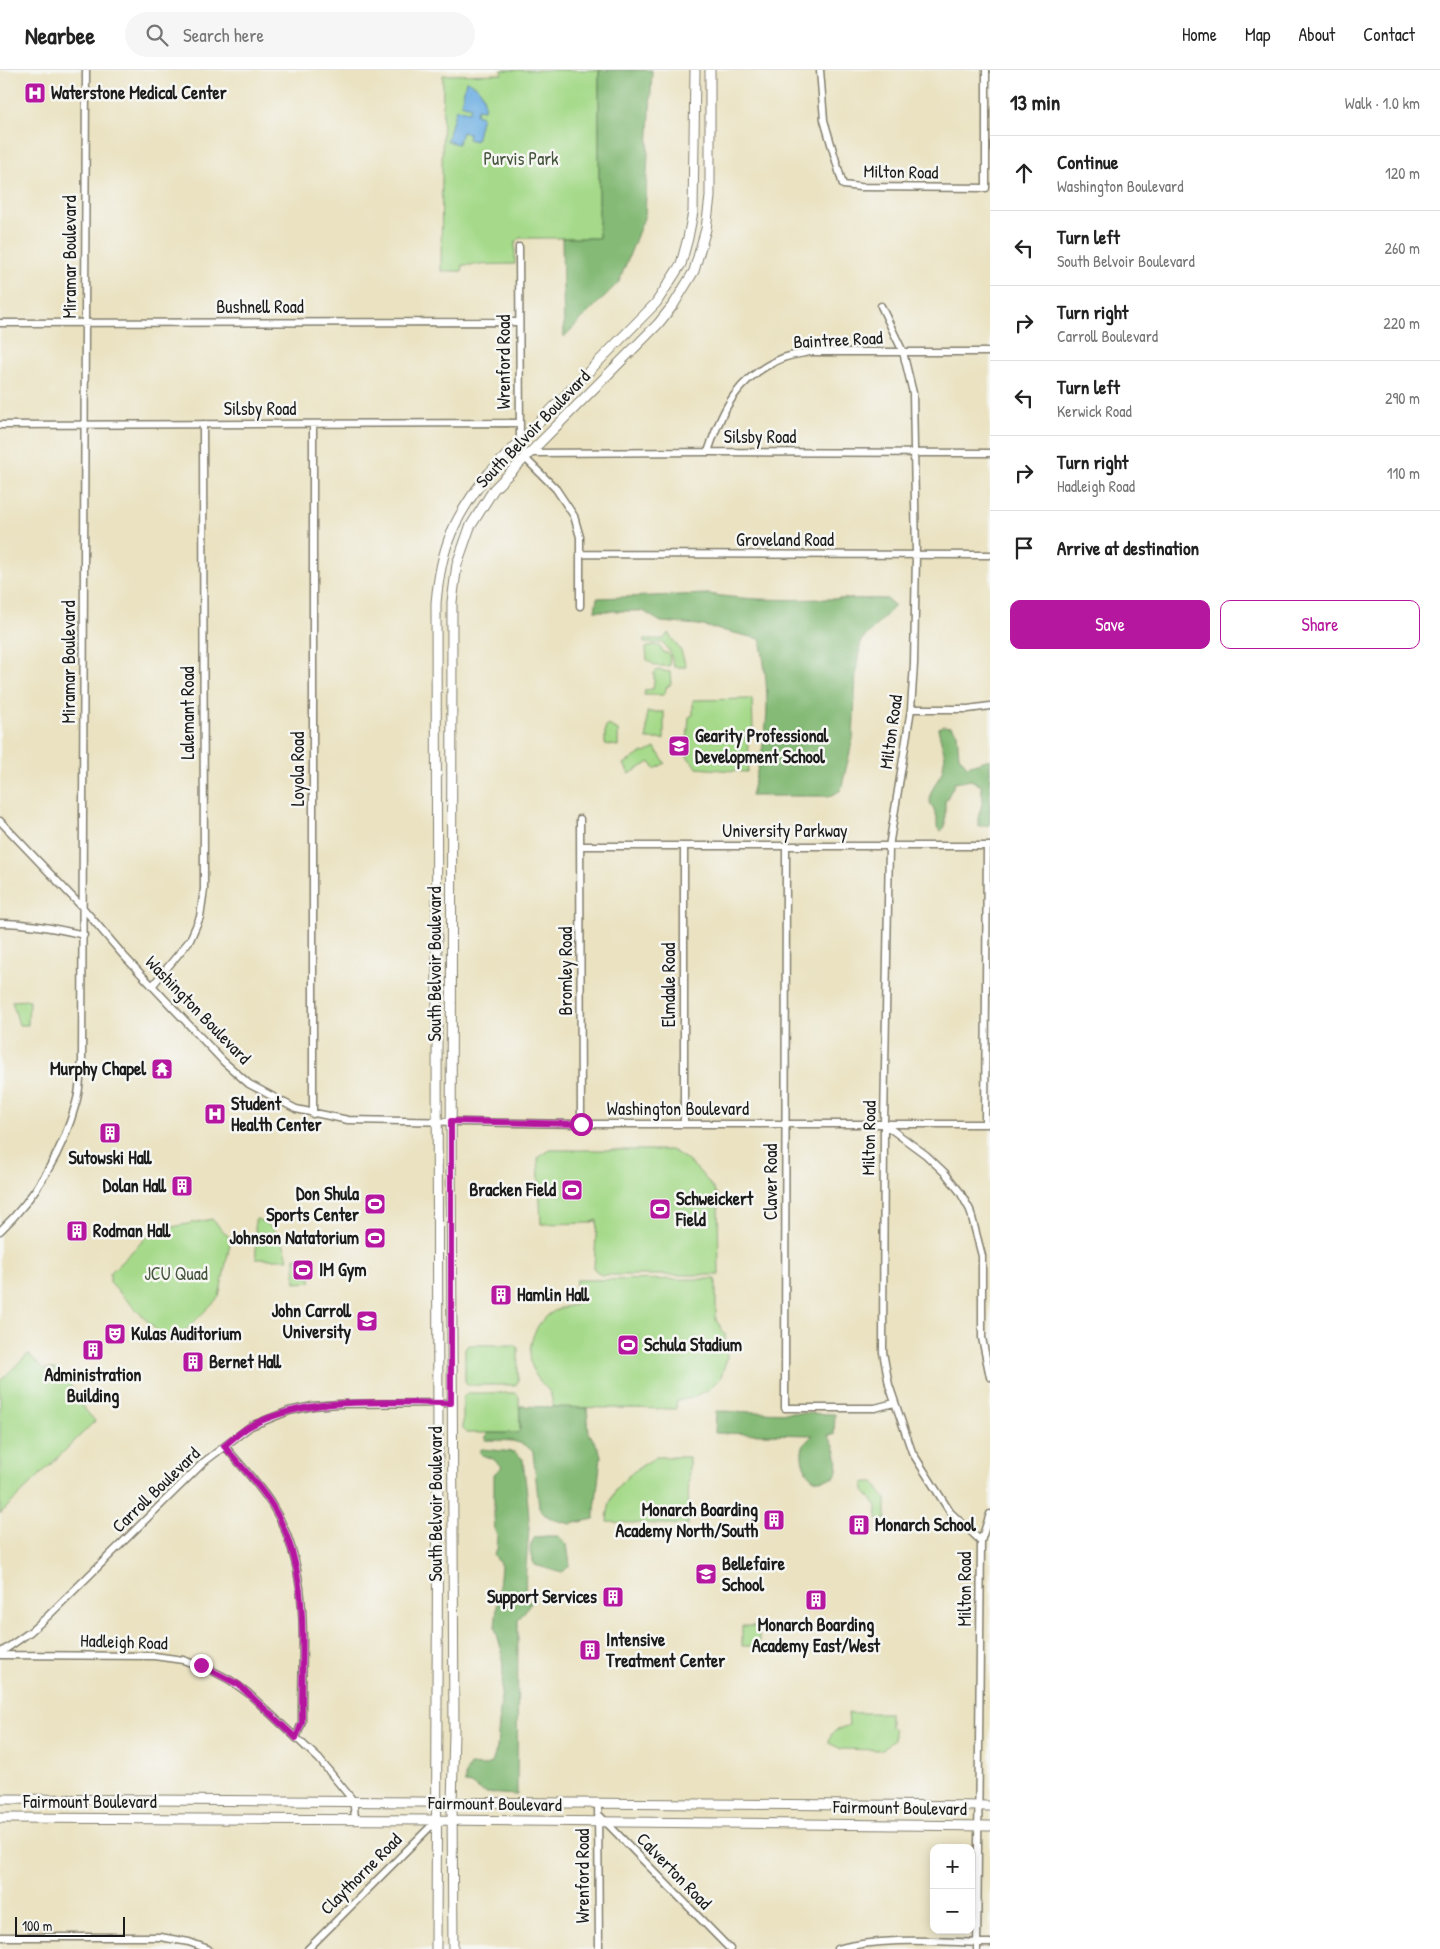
<!DOCTYPE html>
<html lang="en">
<head>
<meta charset="utf-8">
<style>
	body { margin:0; font-family:"Patrick Hand",sans-serif; background:#f6f6f6; color:#222 }
	.controls { position:absolute; right:15px; bottom:15px; display:grid; overflow:hidden; border-radius:10px; box-shadow:0 2px 12px #0003 }
	.controls button { width:45px; height:45px; display:grid; place-items:center; padding:0; border:0; border-bottom:1px solid #e0e0e0; background:#fff; color:#222; font:25px sans-serif }
	.scale { position:absolute; left:15px; bottom:12px; width:110px; box-sizing:border-box; padding-left:5px; border:2px solid #1c1c1c; border-top:0; font-size:14px; line-height:18px; white-space:nowrap; color:#1c1c1c; -webkit-text-stroke:4px #f6f6f2; paint-order:stroke }
	.stop { position:absolute; width:15px; height:15px; margin:-11px; border:4px solid #b5179e; border-radius:50%; background:#fff }
	.stop.end { background:#b5179e; border-color:#fff; box-shadow:0 1px 5px #0008 }
	.list { margin:0; padding:0; list-style:none }
	h2 { display:flex; justify-content:space-between; align-items:center; height:65px; margin:0; padding:0 20px; font-size:21px }
	h2 small { font-size:16px; font-weight:400; color:#767676 }
	.list li { display:grid; grid-template-columns:32px 1fr auto; gap:15px; align-items:center; box-sizing:border-box; height:75px; padding:0 20px; border-top:1px solid #e0e0e0 }
	.list b { display:block; font-size:19px; white-space:nowrap }
	.list p { margin:0; font-size:16px; white-space:nowrap; color:#767676 }
	.list em { font-size:16px; font-style:normal; color:#767676 }
	.actions { display:flex; gap:10px; padding:15px 20px }
	.actions a { flex:1; padding:11px 0; border:1px solid #b5179e; border-radius:10px; text-align:center; font-size:18px; color:#b5179e }
	.actions .main { background:#b5179e; color:#fff }
	.icon { flex:none; width:28px; height:28px; fill:none; stroke:currentColor; stroke-width:2; stroke-linecap:round; stroke-linejoin:round }
	.map { position:relative; flex:none; width:990px; height:1879px; overflow:hidden }
	header { display:flex; align-items:center; gap:30px; box-sizing:border-box; height:70px; padding:0 25px; background:#fff; border-bottom:1px solid #e0e0e0 }
	header strong { font-size:24px }
	nav { display:flex; gap:28px; margin-inline-start:auto; font-size:18px }
	.search { width:350px; height:45px; background:#f6f6f6; display:flex; align-items:center; gap:12px; box-sizing:border-box; padding:0 18px; border-radius:28px; color:#767676; font-size:19px }
	main { display:flex }
	aside { flex:1; background:#fff }
	.map>svg:first-child { display:block }
	.green { fill:#a6da8a; stroke:#617b53 }
	.forest { fill:#84ba76; stroke:#506b49 }
	.water { fill:#70b0e3; stroke:#466680 }
	.lines { fill:none; stroke-linecap:round; stroke-linejoin:round }
	.street-casing { stroke:#837f6e; stroke-width:9 }
	.secondary-casing { stroke:#837f6e; stroke-width:11 }
	.street { stroke:#fff; stroke-width:6 }
	.secondary { stroke:#fff; stroke-width:9 }
	.route { stroke:#b5179e; stroke-width:6 }
	.labels { text-anchor:middle; stroke-width:5; stroke-linejoin:round; paint-order:stroke }
	.poi-label { font-size:18px; font-weight:bold; fill:#1c1c1c; stroke:#f6f6f2; text-anchor:start }
	.park-label { font-size:18px; fill:#45553d; stroke:#f6f6f2 }
	.street-label { font-size:18px; fill:#1c1c1c; stroke:#f6f6f2 }
</style>
</head>
<body>
<header>
<strong>Nearbee</strong>
<div class="search"><svg class="icon" aria-label="search" viewBox="0 0 24 24"><circle cx="10" cy="10" r="6"/><path d="M15 15l6 6"/></svg>Search here</div>
<nav><a>Home</a><a>Map</a><a>About</a><a>Contact</a></nav>
</header>
<main>
<div class="map">
<svg width="990" height="1879" viewBox="0 0 990 1879">
	<rect width="100%" height="100%" fill="#f6f6f2"/>
	<filter id="ink" filterUnits="userSpaceOnUse"><feTurbulence type="fractalNoise" baseFrequency=".02" numOctaves="2"/><feDisplacementMap in="SourceGraphic" scale="10" xChannelSelector="R" yChannelSelector="G"/><feConvolveMatrix kernelMatrix="1 2 1 2 8 2 1 2 1" color-interpolation-filters="sRGB"/></filter>
	<filter id="wash" filterUnits="userSpaceOnUse"><feTurbulence type="fractalNoise" baseFrequency=".0096" numOctaves="4" result="noise"/><feDisplacementMap in="SourceGraphic" scale="20" xChannelSelector="R" yChannelSelector="G"/><feGaussianBlur stdDeviation="1.12" result="paint"/><feColorMatrix in="noise" values="0 0 0 0 0 0 0 0 0 0 0 0 0 0 0 0 0 1.4 0 .05"/><feComposite in="paint" operator="in"/></filter>
	<g filter="url(#wash)">
		<rect width="100%" height="100%" fill="#eae2c1"/>
		<path class="green" d="M502,0h97v168h-80l-4,5v21l-52,1 -1,6h-21l2,-196 59,-1z
			M668,563l13,18 5,16h-12l-4,-15 -7,-9h-19v-4h20z
			M653,575l6,1 4,6 6,2 1,10 -1,2h-13l-9,-6 -1,-12z
			M657,600l13,2 1,12 -5,4 -1,6 -3,1h-18l1,-5 8,-1 1,-7v-9z
			M752,629l1,32 -10,1c7,12 7,26 4,40l-50,-4 -11,-13 3,-38 4,-2v-15z
			M647,642h17v27h-17z
			M609,655l9,6v15l-13,-2v-16z
			M655,678l10,15 -10,6 -5,-7 -21,12 -5,-10 19,-12 2,1z
			M29,930l-1,25h-9l-7,-24z
			M550,1080h121c20,10 35,27 47,46l1,79h-118l-7,-6 3,-49 -7,3 -49,1 -3,-66z
			M212,1149l19,20 -12,58 -45,45h-6l-58,-59v-10l43,-42z
			M257,1149c19,8 26,20 31,40h-32l-1,-39z
			M295,1187l16,1v24l-16,1z
			M716,1209v41l9,14 2,24 -6,19 -13,13 -16,8 -15,3 -1,8 -123,-2c-2,-20 -6,-16 -16,-30 -11,-17 -8,-40 4,-55 10,-11 19,-15 34,-17l1,-25z
			M468,1275h46l4,3v33l-2,4h-48l-3,-4v-32z
			M28,1284l16,15h11l23,25 2,10 15,17 -95,93v-133z
			M468,1323h48l3,4 1,33 -3,3h-50l-4,-4v-32z
			M656,1387h33l-1,68 -81,-3c2,-36 20,-47 49,-65z
			M868,1412h5l13,17v21h-9v-14l-13,-15v-8z
			M742,1556h17v20h-17z
			M848,1643h42v14l4,3v9l-11,11 -42,-1 -12,-6c0,-12 10,-14 20,-18z"/>
		<path class="forest" d="M599,0h53l-7,145 -26,67 -55,55 -2,-99h37z
			M708,524c59,10 119,3 179,5l8,7 -34,35 -5,30 -3,68 -12,51 -10,6h-80c5,-23 13,-47 15,-72 3,-25 -1,-60 -6,-85l-61,-14 -38,-3 -18,-11h-48l2,-13z
			M942,656l10,1 5,6 2,23 8,10 23,-7v64l-2,3h-10v-8l5,-18 -2,-14 -10,-6 -16,3 -10,19v25l-4,4 -4,-3v-11l-7,-15 1,-10 11,-20 3,-16 -7,-27z
			M520,1336l67,2 2,25 10,16 2,7 -7,63 -23,5 -16,-4 -10,-5 -6,-8 -6,-55c-12,-14 -30,-11 -48,-12l2,-7h30l3,-3z
			M716,1341l119,3 -1,21h-6c8,13 13,27 7,42 -5,1 -11,3 -16,3 -13,-1 -20,-22 -16,-33 2,-5 7,-9 10,-12l-98,-2z
			M482,1379l32,3 9,7c2,22 6,45 6,67 -1,25 -5,48 -3,73l6,3 -14,18 -1,175 -32,-2 -13,-8 -7,-1v-10l5,-9 12,1 10,-3 5,-15 6,-75 -1,-21 -7,-25 6,-61 -7,-12 3,-4 1,-13 -3,-6 -1,-18v-39l8,-7 -9,-8 -11,-4 -3,-4z
			M547,1466h11l9,8 3,21 -8,8 -27,-8c-6,-11 -7,-18 0,-28z"/>
		<path class="water" d="M466,11c14,4 20,15 18,29l-7,-1 -1,5 6,2 -6,25 -8,-2 1,-5 -7,-2 -4,12 -11,-3 9,-32 13,3 2,-5 -10,-3z"/>
	</g>
	<g filter="url(#ink)">
		<g class="lines">
			<g class="street-casing">
				<path id="street" d="M820,0l4,50 19,65 17,2 126,1v-118
					M519,177l1,195 5,16 31,31 18,27 6,21v69
					M881,236l22,46 10,41 3,162 -2,109 -3,45 -22,138 -5,277 -1,228 6,33 23,67 38,60 31,29 -4,408
					M0,253l519,-1
					M313,354v690
					M0,355l519,-2
					M708,382c14,-43 30,-76 75,-94 8,-3 18,-4 26,-6h181
					M530,383l178,-1 282,1
					M580,484l410,1
					M911,639h57l22,-3
					M580,749l1,305
					M0,751l83,87 41,48 100,106 25,22 47,25 52,11 233,4h303l42,31 19,18 15,19 10,18 12,46v82l8,39
					M581,776h409
					M684,776v278
					M786,776l-1,562h90l19,-5
					M0,853c29,0 55,5 84,12
					M153,915l37,-45 10,-23 4,-28 -1,-465
					M884,1054h106
					M985,1054l2,-278
					M0,1161c36,-34 63,-80 76,-128 4,-13 4,-28 6,-42l4,-991
					M225,1376c15,19 34,38 47,59 39,62 30,134 30,204v13l-6,16
					M981,1471l9,-27
					M0,1583l30,-21 18,-16 156,-154 47,-36 38,-15 24,-5 26,-2 112,-1
					M0,1585l154,1 29,4 28,10 19,10 18,13 71,66 32,39 3,9 1,12
					M598,1733l1,146
					M598,1744l132,135
					M0,1867h160l29,5 19,7
					M308,1879l129,-129
					M837,1879c50,-13 102,-7 153,-6"/>
			</g>
			<g class="secondary-casing">
				<path id="secondary" d="M0,1729l990,7
					M0,1748l437,2 553,6
					M436,1879l2,-505 -2,-841c5,-57 18,-86 53,-130l167,-170 25,-39 7,-26 5,-26 2,-142
					M453,1879l-1,-147 2,-68c-3,-377 -4,-755 -2,-1132l5,-38 13,-37 24,-38 164,-165 16,-20 20,-33 12,-42 4,-32v-127"/>
			</g>
			<use href="#street" class="street"/>
			<use href="#secondary" class="secondary"/>
		</g>
	</g>
	<g class="lines" filter="url(#ink)">
		<path class="route" d="M201,1595l38,20 57,53 6,-16v-13c0,-69 8,-142 -30,-204 -13,-21 -32,-40 -48,-59 9,-7 18,-16 28,-21 61,-30 133,-22 199,-22v-282l130,3"/>
	</g>
	<defs>
		<g id="hospital-square" transform="scale(1.125)"><rect x="-9" y="-9" width="18" height="18" rx="4" fill="#b5179e" stroke="#f6f6f2"/><path d="M-5-5h3v3.5h4V-5h3V5h-3V1.5h-4V5h-3Z" fill="#fff"/></g>
		<g id="school-square" transform="scale(1.125)"><rect x="-9" y="-9" width="18" height="18" rx="4" fill="#b5179e" stroke="#f6f6f2"/><path d="M0-5L7-2L0 1L-7-2ZM-4 1L0 2.5L4 1V4Q0 6-4 4Z" fill="#fff"/></g>
		<g id="temple-square" transform="scale(1.125)"><rect x="-9" y="-9" width="18" height="18" rx="4" fill="#b5179e" stroke="#f6f6f2"/><path d="M0-6L5-2H3V0L6.5 2.5H4V6H1.5V3h-3V6H-4V2.5H-6.5L-3 0V-2H-5Z" fill="#fff"/></g>
		<g id="building-square" transform="scale(1.125)"><rect x="-9" y="-9" width="18" height="18" rx="4" fill="#b5179e" stroke="#f6f6f2"/><path d="M-4-6H4V6H1V3H-1V6H-4ZM-2.5-4.3h1.7v1.8h-1.7ZM.8-4.3h1.7v1.8H.8ZM-2.5-1h1.7V.8h-1.7ZM.8-1h1.7V.8H.8Z" fill="#fff"/></g>
		<g id="stadium-square" transform="scale(1.125)"><rect x="-9" y="-9" width="18" height="18" rx="4" fill="#b5179e" stroke="#f6f6f2"/><path d="M0-5a6.5 5 0 1 0 0 10a6.5 5 0 1 0 0-10ZM-3.5-1.8h7v3.6h-7Z" fill="#fff"/></g>
		<g id="university-square" transform="scale(1.125)"><rect x="-9" y="-9" width="18" height="18" rx="4" fill="#b5179e" stroke="#f6f6f2"/><path d="M0-5L7-2L0 1L-7-2ZM-4 1L0 2.5L4 1V4Q0 6-4 4Z" fill="#fff"/></g>
		<g id="theatre-square" transform="scale(1.125)"><rect x="-9" y="-9" width="18" height="18" rx="4" fill="#b5179e" stroke="#f6f6f2"/><path d="M-5-5.5Q0-4 5-5.5V0Q5 5 0 6Q-5 5-5 0ZM-3.3-2.5H-1v1.5H-3.3ZM1-2.5H3.3v1.5H1ZM-2.8 1Q0 5.5 2.8 1Z" fill="#fff"/></g>
	</defs>
	<g fill-rule="evenodd">
		<use href="#hospital-square" x="35" y="23"/>
		<use href="#school-square" x="679" y="676"/>
		<use href="#temple-square" x="162" y="999"/>
		<use href="#hospital-square" x="215" y="1044"/>
		<use href="#building-square" x="110" y="1063"/>
		<use href="#building-square" x="182" y="1116"/>
		<use href="#stadium-square" x="572" y="1120"/>
		<use href="#stadium-square" x="375" y="1134"/>
		<use href="#stadium-square" x="660" y="1139"/>
		<use href="#building-square" x="77" y="1161"/>
		<use href="#stadium-square" x="375" y="1168"/>
		<use href="#stadium-square" x="303" y="1200"/>
		<use href="#building-square" x="501" y="1225"/>
		<use href="#university-square" x="367" y="1251"/>
		<use href="#theatre-square" x="115" y="1264"/>
		<use href="#stadium-square" x="628" y="1275"/>
		<use href="#building-square" x="93" y="1280"/>
		<use href="#building-square" x="193" y="1292"/>
		<use href="#building-square" x="774" y="1450"/>
		<use href="#building-square" x="859" y="1455"/>
		<use href="#school-square" x="706" y="1504"/>
		<use href="#building-square" x="613" y="1527"/>
		<use href="#building-square" x="816" y="1530"/>
		<use href="#building-square" x="590" y="1580"/>
	</g>
	<g class="labels">
		<g class="poi-label">
			<text x="51" y="29">Waterstone Medical Center</text>
			<text x="695" y="672">Gearity Professional<tspan x="695" dy="21">Development School</tspan></text>
			<text x="146" y="1005" text-anchor="end">Murphy Chapel</text>
			<text x="231" y="1040">Student<tspan x="231" dy="21">Health Center</tspan></text>
			<text x="110" y="1094" text-anchor="middle">Sutowski Hall</text>
			<text x="166" y="1122" text-anchor="end">Dolan Hall</text>
			<text x="556" y="1126" text-anchor="end">Bracken Field</text>
			<text x="359" y="1130" text-anchor="end">Don Shula<tspan x="359" dy="21">Sports Center</tspan></text>
			<text x="676" y="1135">Schweickert<tspan x="676" dy="21">Field</tspan></text>
			<text x="93" y="1167">Rodman Hall</text>
			<text x="359" y="1174" text-anchor="end">Johnson Natatorium</text>
			<text x="319" y="1206">IM Gym</text>
			<text x="517" y="1231">Hamlin Hall</text>
			<text x="351" y="1247" text-anchor="end">John Carroll<tspan x="351" dy="21">University</tspan></text>
			<text x="131" y="1270">Kulas Auditorium</text>
			<text x="644" y="1281">Schula Stadium</text>
			<text x="209" y="1298">Bernet Hall</text>
			<text x="93" y="1311" text-anchor="middle">Administration<tspan x="93" dy="21">Building</tspan></text>
			<text x="758" y="1446" text-anchor="end">Monarch Boarding<tspan x="758" dy="21">Academy North/South</tspan></text>
			<text x="875" y="1461">Monarch School</text>
			<text x="722" y="1500">Bellefaire<tspan x="722" dy="21">School</tspan></text>
			<text x="597" y="1533" text-anchor="end">Support Services</text>
			<text x="816" y="1561" text-anchor="middle">Monarch Boarding<tspan x="816" dy="21">Academy East/West</tspan></text>
			<text x="606" y="1576">Intensive<tspan x="606" dy="21">Treatment Center</tspan></text>
		</g>
		<g class="park-label">
			<text x="521" y="95">Purvis Park</text>
			<text x="176" y="1210">JCU Quad</text>
		</g>
		<g class="street-label">
			<text transform="translate(901 102) rotate(1)" y="6">Milton Road</text>
			<text transform="translate(70 187) rotate(-90)" y="6">Miramar Boulevard</text>
			<text x="260" y="243">Bushnell Road</text>
			<text transform="translate(838 270) rotate(-3)" y="6">Baintree Road</text>
			<text transform="translate(504 292) rotate(-90)" y="6">Wrenford Road</text>
			<text x="260" y="345">Silsby Road</text>
			<text transform="translate(533 359) rotate(-46)" y="6">South Belvoir Boulevard</text>
			<text x="760" y="373">Silsby Road</text>
			<text x="785" y="476">Groveland Road</text>
			<text transform="translate(69 592) rotate(-90)" y="6">Miramar Boulevard</text>
			<text transform="translate(188 643) rotate(-90)" y="6">Lalemant Road</text>
			<text transform="translate(891 662) rotate(-82)" y="6">Milton Road</text>
			<text transform="translate(298 699) rotate(-90)" y="6">Loyola Road</text>
			<text x="785" y="767">University Parkway</text>
			<text transform="translate(435 894) rotate(-90)" y="6">South Belvoir Boulevard</text>
			<text transform="translate(566 901) rotate(-90)" y="6">Bromley Road</text>
			<text transform="translate(669 915) rotate(-90)" y="6">Elmdale Road</text>
			<text transform="translate(198 940) rotate(46)" y="6">Washington Boulevard</text>
			<text x="678" y="1045">Washington Boulevard</text>
			<text transform="translate(869 1068) rotate(-89)" y="6">Milton Road</text>
			<text transform="translate(771 1112) rotate(-90)" y="6">Claver Road</text>
			<text transform="translate(156 1420) rotate(-44)" y="6">Carroll Boulevard</text>
			<text transform="translate(436 1434) rotate(-90)" y="6">South Belvoir Boulevard</text>
			<text transform="translate(965 1519) rotate(-90)" y="6">Milton Road</text>
			<text transform="translate(124 1572) rotate(2)" y="6">Hadleigh Road</text>
			<text x="90" y="1738">Fairmount Boulevard</text>
			<text transform="translate(495 1734) rotate(1)" y="6">Fairmount Boulevard</text>
			<text transform="translate(900 1738) rotate(1)" y="6">Fairmount Boulevard</text>
			<text transform="translate(674 1801) rotate(46)" y="6">Calverton Road</text>
			<text transform="translate(361 1804) rotate(-45)" y="6">Claythorne Road</text>
			<text transform="translate(583 1806) rotate(-90)" y="6">Wrenford Road</text>
		</g>
	</g>
</svg>
<div class="controls">
<button>+</button>
<button>−</button>
</div>
<div class="scale">100 m</div>
<div class="stop" style="left:581px;top:1054px"></div>
<div class="stop end" style="left:201px;top:1595px"></div>
</div>
<aside>
<h2>13 min<small>Walk · 1.0 km</small></h2>
<ul class="list">
<li><svg class="icon" aria-label="ahead" viewBox="0 0 24 24"><path d="M12 20V5M6 11l6-6 6 6"/></svg><div><b>Continue</b><p>Washington Boulevard</p></div><em>120 m</em></li>
<li><svg class="icon" aria-label="left" viewBox="0 0 24 24"><path d="M17 20v-9H6M10 6l-5 5 5 5"/></svg><div><b>Turn left</b><p>South Belvoir Boulevard</p></div><em>260 m</em></li>
<li><svg class="icon" aria-label="right" viewBox="0 0 24 24"><path d="M7 20v-9h11M14 6l5 5-5 5"/></svg><div><b>Turn right</b><p>Carroll Boulevard</p></div><em>220 m</em></li>
<li><svg class="icon" aria-label="left" viewBox="0 0 24 24"><path d="M17 20v-9H6M10 6l-5 5 5 5"/></svg><div><b>Turn left</b><p>Kerwick Road</p></div><em>290 m</em></li>
<li><svg class="icon" aria-label="right" viewBox="0 0 24 24"><path d="M7 20v-9h11M14 6l5 5-5 5"/></svg><div><b>Turn right</b><p>Hadleigh Road</p></div><em>110 m</em></li>
<li><svg class="icon" aria-label="arrive" viewBox="0 0 24 24"><path d="M6 21V4h12l-3 4 3 4H6"/></svg><div><b>Arrive at destination</b></div></li>
</ul>
<div class="actions"><a class="main">Save</a><a>Share</a></div>
</aside>
</main>
</body>
</html>
